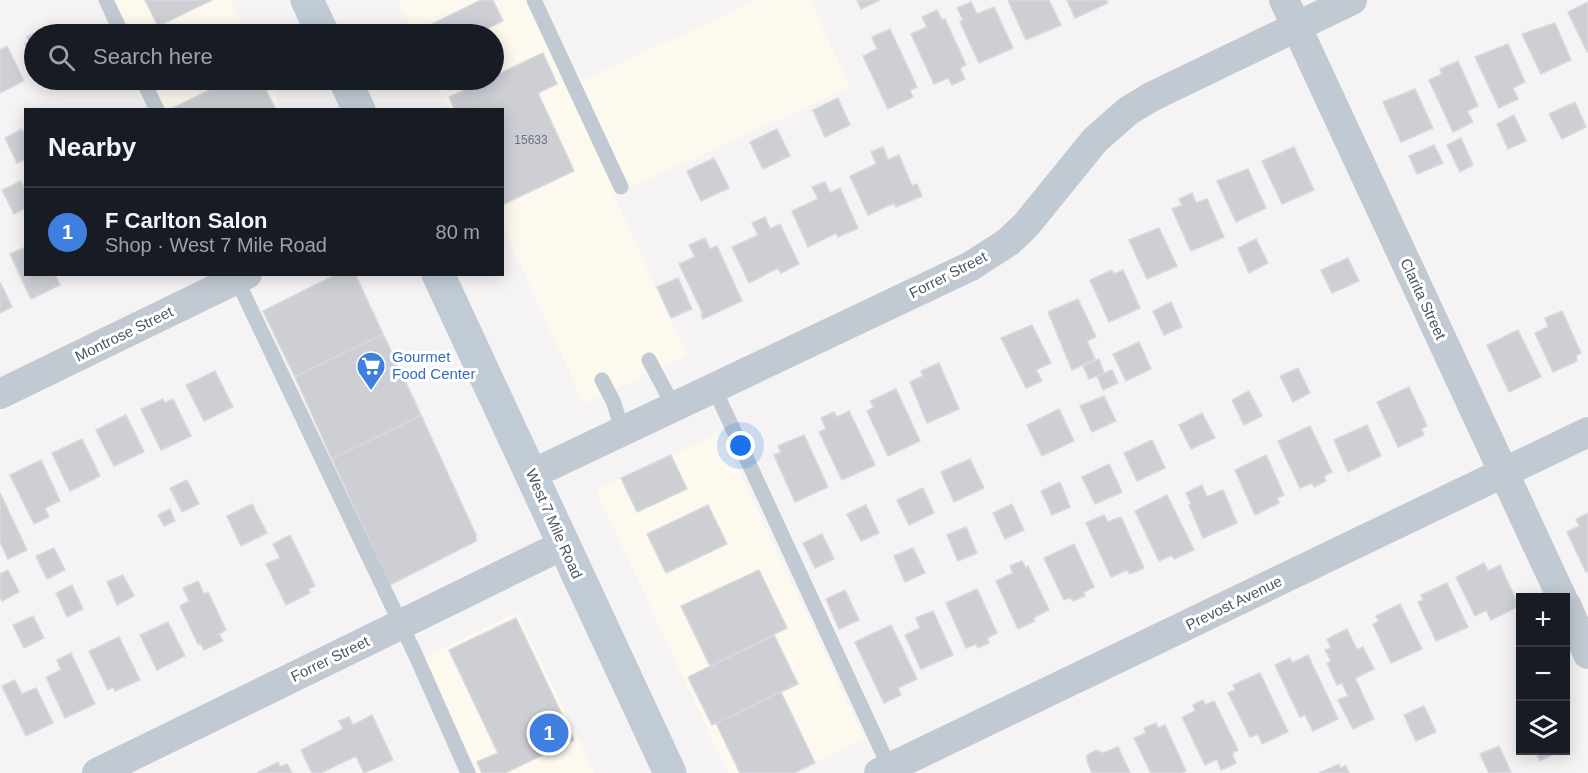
<!DOCTYPE html>
<html lang="en">
<head>
<meta charset="utf-8">
<style>
	body { margin:0; font-family:Helvetica,sans-serif; background:#242831; color:#f1f3f6 }
	.controls { position:absolute; right:18px; bottom:18px; display:grid; overflow:hidden; border-radius:0px; box-shadow:0 3px 15px #0003 }
	.controls button { width:54px; height:54px; display:grid; place-items:center; padding:0; border:0; border-bottom:2px solid #363941; background:#171b24; color:#f1f3f6; font:30px sans-serif }
	.you { position:absolute; left:741px; top:446px; width:21px; height:21px; margin:-15px; border:4px solid #fff; border-radius:50%; background:#1a73e8; box-shadow:0 0 0 9px #1a73e833 }
	.badge { display:grid; place-items:center; width:39px; height:39px; border-radius:50%; background:#0f766e; color:#fff; font-size:20px; font-weight:700 }
	.pin { position:absolute; translate:-50% -50%; border:3px solid #fff; box-shadow:0 2px 6px #0006 }
	.list { margin:0; padding:0; list-style:none }
	h2 { display:flex; justify-content:space-between; align-items:center; height:78px; margin:0; padding:0 24px; font-size:26px }
	h2 small { font-size:20px; font-weight:400; color:#9ea1a6 }
	.list li { display:grid; grid-template-columns:39px 1fr auto; gap:18px; align-items:center; box-sizing:border-box; height:90px; padding:0 24px; border-top:2px solid #363941 }
	.list b { display:block; font-size:22px; white-space:nowrap }
	.list p { margin:0; font-size:20px; white-space:nowrap; color:#9ea1a6 }
	.list em { font-size:20px; font-style:normal; color:#9ea1a6 }
	.icon { flex:none; width:33px; height:33px; fill:none; stroke:currentColor; stroke-width:2; stroke-linecap:round; stroke-linejoin:round }
	.map { position:relative; flex:none; width:1588px; height:773px; overflow:hidden }
	.search { position:absolute; background:#171b24; box-shadow:0 3px 15px #0003; left:24px; top:24px; width:480px; height:66px; display:flex; align-items:center; gap:15px; box-sizing:border-box; padding:0 21px; border-radius:33px; color:#9ea1a6; font-size:22px }
	.panel { position:absolute; background:#171b24; box-shadow:0 3px 15px #0003; left:24px; top:108px; width:480px; height:168px; border-radius:0px }
	.map>svg:first-child { display:block }
	.commercial { fill:#fdf9ef }
	.building { fill:#cdcfd5; stroke:#d7d9de; stroke-width:1.5 }
	.lines { fill:none; stroke-linecap:round; stroke-linejoin:round }
	.lane { stroke:#c1cad2; stroke-width:15 }
	.street { stroke:#c1cad2; stroke-width:30 }
	.secondary { stroke:#c1cbd6; stroke-width:33 }
	.labels { text-anchor:middle; stroke-width:6; stroke-linejoin:round; paint-order:stroke }
	.number-label { font-size:12px; fill:#6b747e }
	.street-label { font-size:15px; fill:#4a5661; stroke:#fff }
	.shop-label { font-size:15px; fill:#366cbe; stroke:#fff; text-anchor:start }
</style>
</head>
<body>
<div class="map">
<svg width="1588" height="773" viewBox="0 0 1588 773">
	<rect width="100%" height="100%" fill="#f5f3f3"/>
	<path class="commercial" d="M112,0h118l17,34h-118z
		M398,0h132l40,86 188,-86h52l40,87 -236,108 73,161 -103,48 -81,-177 -1,-117 -54,-1 -13,-29h59v-46h-80z
		M150,80h118l14,29h-118z
		M721,432l144,307 -73,34h-64l-132,-283z
		M517,612l78,161h-117l-56,-115z"/>
	<path class="building" d="M145,0h67l-54,26z
		M481,0h12l10,21 -27,13h-44l-4,-8z
		M857,0h23l-19,9z
		M1008,0h41l12,25 -35,15z
		M1067,0h39l2,3 -33,15z
		M971,2l6,12 17,-7 19,41 -34,15 -19,-41 3,-2 -6,-12z
		M1588,2v49l-1,1 -19,-40z
		M937,10l5,10 3,-1 21,46 -6,3 5,11 -13,6 -4,-7 -14,6 -23,-50 16,-7 -5,-10z
		M1555,23l16,37 -30,14 -19,-40z
		M49,26l3,5 3,-2 3,5h-24v31l-9,-21 4,-2 -2,-5z
		M890,29l27,58 -7,3 3,7 -25,12 -25,-53 14,-7 -5,-12z
		M1508,44l17,38 -12,6 5,11 -19,9 -24,-51z
		M7,46l17,35 -24,12v-43z
		M543,53l14,31 -19,9 36,78 -72,34v-95h-47l-6,-13 38,-17h7v-4z
		M1458,61l20,45 -11,5 6,11 -20,10 -24,-52 13,-6 -2,-5z
		M230,80h31l15,30h-107z
		M1415,89l18,39 -32,14 -18,-40z
		M838,98l12,27 -25,12 -12,-27z
		M1575,102l11,25 -24,12 -13,-25z
		M1514,115l12,26 -18,8 -11,-25z
		M22,129l4,7v23l-9,4 -12,-25z
		M777,129l13,27 -27,13 -13,-27z
		M1461,138l12,27 -13,7 -13,-27z
		M1434,145l9,18 -26,11 -8,-18z
		M883,147l5,13 11,-5 13,31 5,-2 5,12 -26,11 -2,-4 -26,12 -18,-39 26,-12 -5,-12z
		M1294,147l20,43 -32,14 -20,-43z
		M714,158l15,30 -28,13 -14,-30z
		M1248,169l18,39 -30,14 -19,-41z
		M21,181l5,11v16l-12,6 -12,-24z
		M825,182l5,11 10,-5 18,40 -20,9 -2,-4 -28,14 -16,-36 26,-12 -6,-12z
		M1192,193l4,10 11,-4 17,38 -33,14 -19,-42 10,-4 -3,-6z
		M765,217l5,12 10,-5 19,40 -18,9 -3,-5 -29,15 -17,-36 26,-12 -6,-12z
		M1159,228l18,38 -30,13 -18,-39z
		M705,238l5,11 7,-3 25,55 -39,18 -2,-4 2,-1 -24,-50 16,-7 -6,-12z
		M1256,239l12,24 -19,10 -11,-25z
		M26,247v27h29l5,11 -29,14 -21,-45z
		M1348,258l11,23 -27,12 -11,-23z
		M1112,270l2,4 9,-4 17,38 -31,14 -19,-42z
		M337,274h17l3,4 26,56 -88,43 -32,-66z
		M678,278l14,31 -21,9 -14,-31z
		M0,282l12,25 -12,6z
		M1078,299l18,38 -9,4 8,18 -23,11 -24,-58z
		M1171,302l11,25 -18,8 -11,-24z
		M1562,311l19,42 -5,3 1,5 -24,11 -18,-39 13,-6 -3,-9z
		M1032,325l19,38 -15,7 6,11 -16,7 -25,-50z
		M1518,330l23,47 -32,15 -22,-47z
		M383,334l38,81 -89,44 -37,-82z
		M1139,342l12,27 -25,12 -13,-27z
		M1099,359l5,14 -15,6 -6,-13z
		M939,363l20,46 -32,14 -17,-41 13,-6 -2,-5z
		M1298,368l12,25 -17,9 -13,-26z
		M1112,370l6,13 -15,7 -6,-14z
		M215,371l18,36 -29,14 -18,-36z
		M1409,387l18,39 -6,3 3,6 -26,12 -21,-45z
		M896,389l24,52 -32,15 -21,-45 7,-4 -4,-6z
		M1249,391l13,25 -18,9 -12,-25z
		M1104,396l12,25 -24,11 -12,-26z
		M163,399l2,4 8,-4 18,37 -30,14 -20,-41z
		M1059,409l15,32 -32,15 -15,-31z
		M849,411l26,54 -33,15 -23,-48 7,-3 -5,-11 13,-6 3,5z
		M1202,413l13,25 -24,11 -12,-24z
		M126,415l18,37 -30,14 -18,-36z
		M421,415l55,120v6l-86,44 -58,-126z
		M1367,425l14,31 -33,16 -14,-32z
		M1310,426l22,46 -8,4 2,5 -12,6 -2,-4 -12,5 -22,-47z
		M804,435l24,52 -33,15 -21,-47 7,-3 -3,-6z
		M82,439l18,37 -30,15 -18,-38z
		M1152,440l13,28 -28,13 -13,-28z
		M671,455l16,34 -50,23 -16,-34z
		M1266,455l18,40 -7,3 2,5 -24,12 -20,-45z
		M970,459l14,29 -30,14 -13,-30z
		M41,460l19,41 -15,7 4,9 -15,7 -24,-49z
		M1109,464l13,28 -27,12 -13,-27z
		M187,480l12,24 -17,8 -12,-24z
		M1060,482l10,25 -18,8 -11,-24z
		M1202,485l5,12 16,-7 14,33 -34,15 -14,-33 2,-1 -5,-11z
		M923,488l11,25 -25,12 -12,-25z
		M0,493l27,57 -19,9 -8,-17z
		M1167,495l27,55 -20,9 -2,-4 -13,6 -24,-50z
		M252,504l15,29 -26,13 -14,-30z
		M1012,504l12,26 -19,9 -12,-26z
		M708,505l19,39 -61,29 -19,-39z
		M866,505l13,28 -18,8 -14,-27z
		M170,509l5,12 -11,5 -6,-11z
		M1588,513v58l-2,1 -19,-40 12,-6 -3,-7z
		M1104,515l4,7 13,-5 23,51 -14,6 -3,-4 -16,7 -25,-54z
		M966,527l11,26 -19,8 -11,-26z
		M822,534l12,25 -19,9 -12,-25z
		M290,535l25,51 -7,3 2,4 -24,12 -20,-41 14,-6 -7,-14z
		M1074,544l20,43 -10,5 1,4 -12,5 -2,-4 -7,3 -20,-42z
		M54,548l11,22 -18,9 -11,-23z
		M913,548l12,25 -20,9 -11,-26z
		M1022,561l4,7 2,-2 21,44 -16,8 2,3 -17,8 -22,-48 17,-8 -3,-7z
		M1484,563l4,8 12,-6 19,41 -28,14 -5,-10 -11,6 -19,-39z
		M8,570l11,22 -17,9 -2,-4v-23z
		M759,570l28,58 -77,38 -29,-60z
		M123,575l11,21 -17,9 -10,-23z
		M198,581l6,13 4,-2 18,38 -7,4 4,7 -19,9 -4,-7 -2,1 -18,-38 9,-5 -6,-13z
		M1447,583l21,44 -32,14 -18,-39 5,-2 -2,-5z
		M72,585l11,24 -16,8 -11,-24z
		M977,589l20,44 -10,5 2,5 -11,5 -2,-4 -10,4 -20,-45z
		M845,590l14,30 -20,9 -13,-30z
		M1400,604l22,45 -31,14 -18,-39 6,-3 -3,-5z
		M933,611l20,44 -32,14 -16,-34 15,-7 -4,-10z
		M33,616l11,22 -20,10 -11,-23z
		M516,618l58,122 -69,33h-23l-5,-11 21,-9 -49,-103z
		M168,622l17,34 -28,14 -17,-35z
		M891,625l26,54 -19,9 3,7 -17,8 -29,-61z
		M1347,629l10,21 6,-3 11,22 -19,9 19,41 -21,10 -15,-29 10,-4 -6,-13 -5,2 -10,-22 4,-2 -6,-11 6,-2 -4,-9z
		M774,635l24,49 -86,41 -24,-48z
		M119,637l21,43 -25,11 -2,-4 -5,3 -19,-39z
		M71,653l24,51 -30,14 -19,-41 15,-7 -4,-10z
		M1308,655l30,64 -25,12 -8,-16 -5,2 -25,-52 15,-7 2,5z
		M1260,673l28,59 -26,12 -4,-10 -8,3 -22,-44 7,-3 -2,-5z
		M15,680l7,14 14,-6 17,35 -27,13 -24,-50z
		M781,692l34,71 -21,10h-54l-24,-50z
		M1203,700l2,5 9,-4 24,49 -6,3 4,10 -15,7 -4,-11 -12,6 -23,-48 13,-6 -2,-6z
		M1424,706l12,26 -20,9 -12,-26z
		M372,715l21,45 -29,13 -8,-17 -35,17h-9l-11,-23 42,-21 -4,-8 10,-4 4,8z
		M1156,723l2,5 7,-3 21,46 -5,2h-30l-17,-35 12,-5 -2,-5z
		M1499,746l12,26 -22,1 -9,-19z
		M1118,747l12,26h-38l-5,-12v-6l9,-5 7,3z
		M1535,750h26l-21,11z
		M278,762l2,5 7,-3 5,9h-35z
		M1339,764l1,4 6,-2 3,7h-30z"/>
	<g class="lines">
		<path class="lane" d="M106,0l16,34
			M534,0l87,187
			M143,80l14,30
			M235,276l181,380 52,117
			M649,360l25,47
			M602,380l11,21 10,30
			M714,388l178,385"/>
		<path class="street" d="M1284,0l278,598
			M0,394l247,-120
			M532,474l439,-208 37,-24 18,-17 69,-85 33,-29 23,-14 201,-97
			M1566,605l22,49
			M97,773l466,-228
			M879,773l709,-341"/>
		<path class="secondary" d="M307,0l16,34
			M345,80l14,30
			M438,274l232,499"/>
	</g>
	<defs>
		<g id="supermarket-pin" transform="scale(1.5)"><path d="M0 17L-7.5 6A9.5 9.5 0 1 1 7.5 6Z" fill="#3f7fe0" stroke="#fff"/><path d="M-6-5.5h2.5l.6 2H6L4.5 2H-2.5L-4.4-4H-6ZM-1.5 3.2a1.3 1.3 0 1 0 .1 0ZM3 3.2a1.3 1.3 0 1 0 .1 0Z" fill="#fff"/></g>
	</defs>
	<g fill-rule="evenodd">
		<use href="#supermarket-pin" x="371" y="366"/>
	</g>
	<g class="labels">
		<g class="number-label">
			<text x="531" y="144">15633</text>
		</g>
		<g class="street-label">
			<text transform="translate(948 275) rotate(-27)" y="5">Forrer Street</text>
			<text transform="translate(1423 299) rotate(65)" y="5">Clarita Street</text>
			<text transform="translate(124 334) rotate(-26)" y="5">Montrose Street</text>
			<text transform="translate(554 524) rotate(66)" y="5">West 7 Mile Road</text>
			<text transform="translate(1234 603) rotate(-26)" y="5">Prevost Avenue</text>
			<text transform="translate(330 659) rotate(-26)" y="5">Forrer Street</text>
		</g>
		<g class="shop-label">
			<text x="392" y="362">Gourmet<tspan x="392" dy="17">Food Center</tspan></text>
		</g>
	</g>
</svg>
<div class="controls">
<button>+</button>
<button>−</button>
<button><svg class="icon" aria-label="layers" viewBox="0 0 24 24"><path d="M12 4l9 5-9 5-9-5zM3 14l9 5 9-5"/></svg></button>
</div>
<div class="you"></div>
<div class="pin badge" style="left:549px;top:733px;background:#3f7fe0">1</div>
<div class="search"><svg class="icon" aria-label="search" viewBox="0 0 24 24"><circle cx="10" cy="10" r="6"/><path d="M15 15l6 6"/></svg>Search here</div>
<section class="panel">
<h2>Nearby<small></small></h2>
<ul class="list">
<li><span class="badge" style="background:#3f7fe0">1</span><div><b>F Carlton Salon</b><p>Shop · West 7 Mile Road</p></div><em>80 m</em></li>
</ul>
</section>
</div>
</body>
</html>
